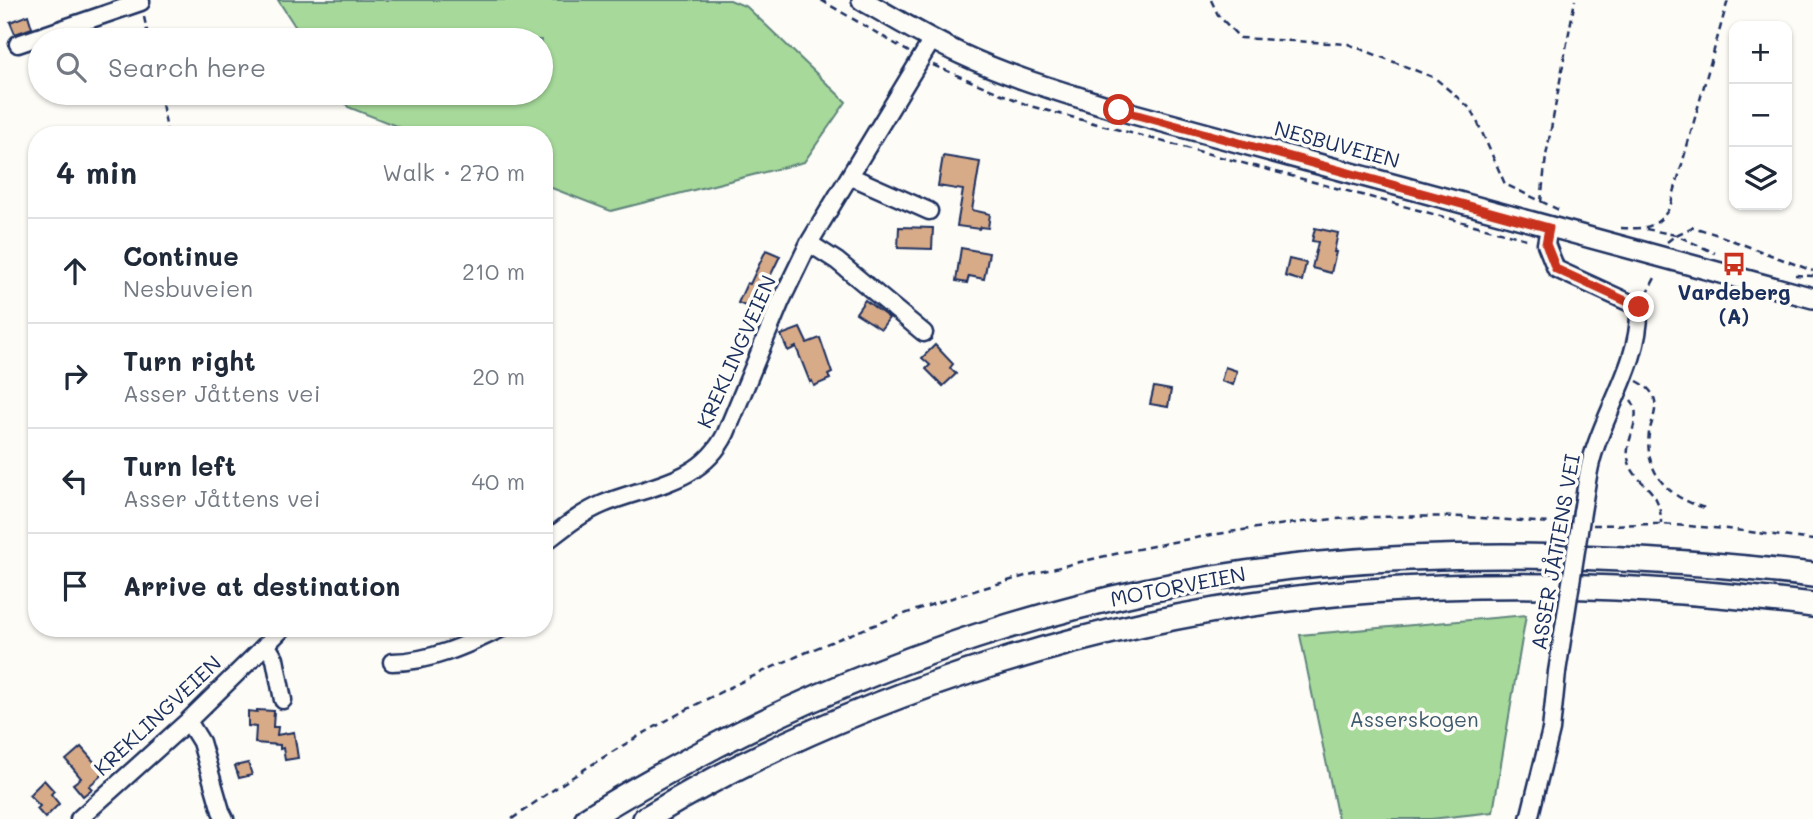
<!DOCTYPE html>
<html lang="en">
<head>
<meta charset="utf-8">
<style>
	body { margin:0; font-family:Mali,sans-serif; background:#f2f2f3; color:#1f2937 }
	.controls { position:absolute; right:21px; top:21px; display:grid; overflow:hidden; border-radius:14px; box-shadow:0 2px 5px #0004 }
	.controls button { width:63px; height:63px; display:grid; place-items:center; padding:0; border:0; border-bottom:2px solid #e0e1e3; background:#fff; color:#1f2937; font:35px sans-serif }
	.stop { position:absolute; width:21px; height:21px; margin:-16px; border:5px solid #c8321e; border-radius:50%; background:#fff }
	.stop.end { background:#c8321e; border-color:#fff; box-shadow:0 2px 7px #0008 }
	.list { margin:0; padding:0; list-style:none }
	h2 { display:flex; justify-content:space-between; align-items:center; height:91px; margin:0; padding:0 28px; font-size:30px }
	h2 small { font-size:23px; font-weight:400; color:#747a83 }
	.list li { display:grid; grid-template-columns:46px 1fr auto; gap:21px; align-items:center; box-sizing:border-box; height:105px; padding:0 28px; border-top:2px solid #e0e1e3 }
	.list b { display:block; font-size:26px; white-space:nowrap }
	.list p { margin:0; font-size:23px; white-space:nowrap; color:#747a83 }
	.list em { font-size:23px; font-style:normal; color:#747a83 }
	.icon { flex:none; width:38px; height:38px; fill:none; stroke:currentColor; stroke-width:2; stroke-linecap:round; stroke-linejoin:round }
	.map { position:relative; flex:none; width:1813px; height:819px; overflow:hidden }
	.search { position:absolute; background:#fff; box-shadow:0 2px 5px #0004; left:28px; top:28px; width:525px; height:77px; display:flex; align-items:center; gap:18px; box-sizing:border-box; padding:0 24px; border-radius:38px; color:#747a83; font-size:26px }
	.panel { position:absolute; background:#fff; box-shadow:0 2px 5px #0004; left:28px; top:126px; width:525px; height:511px; border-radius:28px }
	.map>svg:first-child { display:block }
	.green { fill:#a6d99a; stroke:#60847c; stroke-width:2 }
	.building { fill:#d7aa88; stroke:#1b2f5e; stroke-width:2 }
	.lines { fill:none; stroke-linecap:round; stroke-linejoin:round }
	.minor-casing { stroke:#1b2f5e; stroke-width:21 }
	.major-casing { stroke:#1b2f5e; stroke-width:24 }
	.highway-casing { stroke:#1b2f5e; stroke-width:28 }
	.path { stroke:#1b2f5e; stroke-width:2.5; stroke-dasharray:7 5; stroke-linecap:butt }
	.minor { stroke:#fdfcf7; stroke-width:16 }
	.major { stroke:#fdfcf7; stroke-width:19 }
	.highway { stroke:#fdfcf7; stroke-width:23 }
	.minor-bridge-casing { stroke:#1b2f5e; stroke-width:21; stroke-linecap:butt }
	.minor-bridge { stroke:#fdfcf7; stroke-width:16 }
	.route { stroke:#c8321e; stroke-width:9 }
	.labels { text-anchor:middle; stroke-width:7; stroke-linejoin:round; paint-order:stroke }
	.street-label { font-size:21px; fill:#1b2f5e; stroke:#fdfcf7 }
	.poi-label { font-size:21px; font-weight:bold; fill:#1b2f5e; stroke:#fdfcf7 }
	.park-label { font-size:21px; fill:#3e5a6d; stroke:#fdfcf7 }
</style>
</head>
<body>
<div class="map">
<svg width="1813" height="819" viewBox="0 0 1813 819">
	<rect width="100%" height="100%" fill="#fdfcf7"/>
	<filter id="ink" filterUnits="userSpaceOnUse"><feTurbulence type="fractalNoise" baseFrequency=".0143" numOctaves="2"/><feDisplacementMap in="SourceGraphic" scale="14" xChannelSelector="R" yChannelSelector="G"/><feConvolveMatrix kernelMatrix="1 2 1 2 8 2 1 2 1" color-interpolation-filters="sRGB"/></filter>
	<g filter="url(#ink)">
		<path class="green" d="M278,0h452l17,7 99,95 -42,60 -193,49 -67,-26v-50h-125l-71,-28 -9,-14h202v-53h-237z
			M1526,615l-33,197 -62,7h-93l-38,-184z"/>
		<path class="building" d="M28,15l4,13 -17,6 -5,-12z
			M943,156l37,6 -8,48 18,4 -2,14 -8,-1 -1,2 -22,-3 6,-36 -25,-4z
			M899,227l34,1 -1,21 -34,-1z
			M1315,228l23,5 -4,19h2l-5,21 -19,-5 6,-26 -6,-1z
			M961,248l28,5 -5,26 -15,-3 -2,7 -11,-2z
			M766,250l14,6 -15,31 3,2 -6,13 -3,-1 -4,9 -17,-7 9,-20 3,1z
			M1289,259l17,4 -4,18 -17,-5z
			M865,300l24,18 -8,11 -25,-16z
			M800,328l7,15 13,-5 12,35 -4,2 2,4 -16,7 -2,-5 -2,1 -14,-35 -8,4 -7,-16z
			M935,345l18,19 -3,4 6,6 -13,12 -17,-17 4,-4 -8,-7z
			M1225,367l12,4 -4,14 -12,-4z
			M1154,387l17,3 -3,17 -18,-3z
			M257,710l17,1 -1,16h5l-1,8 17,-3 4,26 -13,2 -2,-12 -3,1v-4l-25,-2 1,-16 -8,-1v-15l9,1z
			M81,747l23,26 -15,13 3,3 -9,7 -10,-12 8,-6 -15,-18z
			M248,763l4,12 -13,3 -4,-12z
			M44,780l10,11 -3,3 8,10 -14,14 -8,-9 3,-3 -11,-11z"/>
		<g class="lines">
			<g class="minor-casing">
				<path id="minor" d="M18,44l123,-42
					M850,176l79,35
					M1549,228l-3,16 10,25 83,38c2,54 -33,101 -47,151 -5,18 -7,37 -10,54
					M809,243l28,18 87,72
					M544,543c18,-14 37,-30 59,-39 46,-19 98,-20 123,-71l55,-132 28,-58 123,-203
					M266,644l9,15 8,41
					M392,662c38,0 75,-17 110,-34
					M188,721l13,21 20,69 4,8
					M79,819l109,-98 95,-93
					M1529,819l22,-89 6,-58"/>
			</g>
			<g class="major-casing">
				<path id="major" d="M862,0c33,19 65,38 99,54 51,24 105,39 158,56l694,188"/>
			</g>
			<g class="highway-casing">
				<path id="highway" d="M587,819c41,-27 85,-50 128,-73 187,-97 395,-162 605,-182 165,-15 329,-8 493,11
					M645,819c211,-128 479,-210 725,-228 147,-11 297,-4 443,14"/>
			</g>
			<path class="path" d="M821,0l88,52
				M1211,0l7,15 22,23 108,6 87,34 37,32 33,74 56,27
				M144,17l5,23
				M933,65l97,41 500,134
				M160,93l8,42
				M1541,202l5,-46 29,-156
				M1621,228c23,1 36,1 49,-21l58,-207
				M1646,229l30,6 39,18
				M1667,242l9,-7 17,-8 25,8 95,36
				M1795,275l18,1
				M1646,295l10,-19
				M1637,381c8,4 16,10 18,20 2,10 -4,22 -6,32 -5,40 20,65 56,75
				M1631,400c13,16 -6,39 -3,58 3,18 18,25 27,39 5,9 6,17 6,27
				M1593,525l68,-1 66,5 86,11
				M512,819c188,-138 413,-228 641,-273 60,-12 121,-22 183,-27 43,-3 86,-3 129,-2 33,2 67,5 100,7"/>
			<use href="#minor" class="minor"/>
			<use href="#major" class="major"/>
			<use href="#highway" class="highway"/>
			<g class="minor-bridge-casing">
				<path id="minor-bridge" d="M1557,672l25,-160"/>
			</g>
			<use href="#minor-bridge" class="minor-bridge"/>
		</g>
	</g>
	<g class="lines" filter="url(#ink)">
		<path class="route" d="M1119,110l430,118 -3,16 10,25 83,38"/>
	</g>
	<defs>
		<g id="bus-bare" transform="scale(1.89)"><path d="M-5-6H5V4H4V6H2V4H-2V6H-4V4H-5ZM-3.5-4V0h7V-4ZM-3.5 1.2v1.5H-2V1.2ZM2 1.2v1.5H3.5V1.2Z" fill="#c8321e" stroke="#fdfcf7" stroke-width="2.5" paint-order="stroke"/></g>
	</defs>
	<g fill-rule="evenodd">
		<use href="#bus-bare" x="1734" y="264"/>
	</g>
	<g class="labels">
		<g class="street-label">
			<text transform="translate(1337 145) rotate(15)" y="7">NESBUVEIEN</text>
			<text transform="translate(737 352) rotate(-66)" y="7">KREKLINGVEIEN</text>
			<text transform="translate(1556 552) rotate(-80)" y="7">ASSER JÅTTENS VEI</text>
			<text transform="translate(1178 587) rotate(-11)" y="7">MOTORVEIEN</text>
			<text transform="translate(158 716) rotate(-43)" y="7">KREKLINGVEIEN</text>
		</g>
		<g class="poi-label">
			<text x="1734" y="300">Vardeberg<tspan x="1734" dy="24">(A)</tspan></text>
		</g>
		<g class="park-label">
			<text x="1414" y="727">Asserskogen</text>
		</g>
	</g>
</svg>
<div class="controls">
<button>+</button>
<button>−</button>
<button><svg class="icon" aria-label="layers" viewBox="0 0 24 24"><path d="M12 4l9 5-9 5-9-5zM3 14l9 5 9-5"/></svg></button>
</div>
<div class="stop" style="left:1119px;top:110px"></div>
<div class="stop end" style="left:1639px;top:307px"></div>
<div class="search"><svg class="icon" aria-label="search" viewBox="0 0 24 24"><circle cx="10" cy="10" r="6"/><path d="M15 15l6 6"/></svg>Search here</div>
<section class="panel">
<h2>4 min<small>Walk · 270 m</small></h2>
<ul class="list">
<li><svg class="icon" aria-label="ahead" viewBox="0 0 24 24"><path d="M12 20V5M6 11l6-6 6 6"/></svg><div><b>Continue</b><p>Nesbuveien</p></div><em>210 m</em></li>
<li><svg class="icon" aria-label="right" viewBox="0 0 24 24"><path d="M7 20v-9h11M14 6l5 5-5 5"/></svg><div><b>Turn right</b><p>Asser Jåttens vei</p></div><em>20 m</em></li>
<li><svg class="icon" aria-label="left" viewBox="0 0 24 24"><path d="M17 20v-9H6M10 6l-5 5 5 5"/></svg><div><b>Turn left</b><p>Asser Jåttens vei</p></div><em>40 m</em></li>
<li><svg class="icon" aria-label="arrive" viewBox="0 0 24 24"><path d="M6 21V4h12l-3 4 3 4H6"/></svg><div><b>Arrive at destination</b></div></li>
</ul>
</section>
</div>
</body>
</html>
